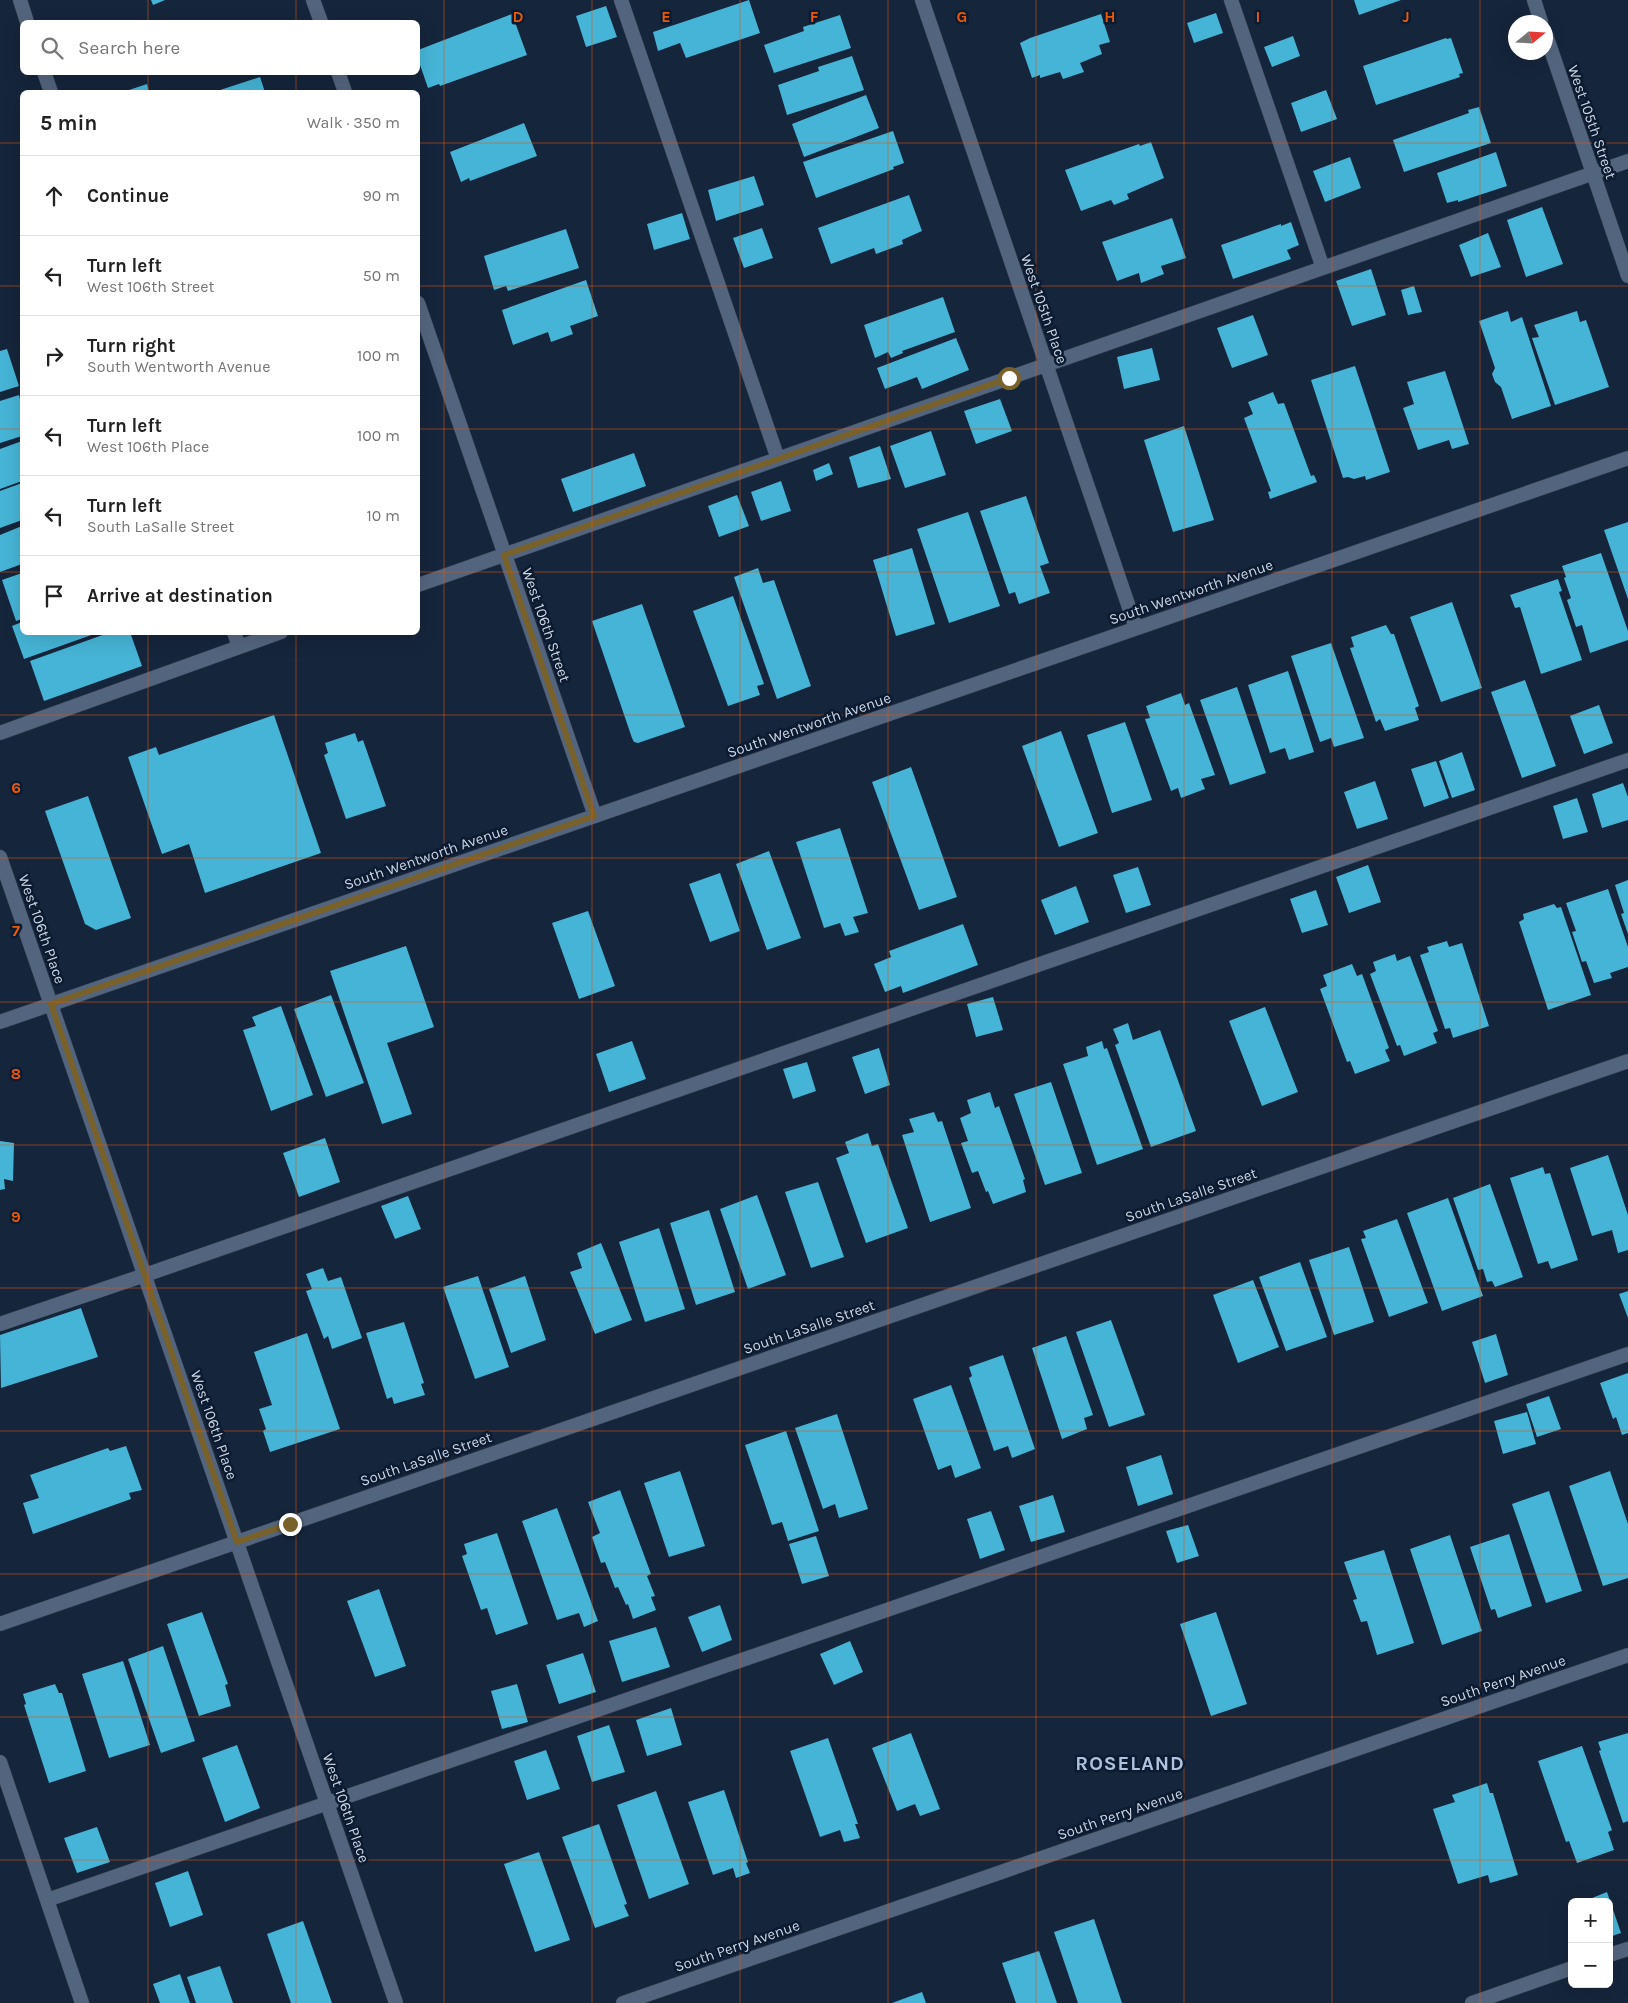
<!DOCTYPE html>
<html lang="en">
<head>
<meta charset="utf-8">
<style>
	body { margin:0; font-family:Karla,sans-serif; background:#f6f6f6; color:#222 }
	.controls { position:absolute; right:15px; bottom:15px; display:grid; overflow:hidden; border-radius:8px; box-shadow:0 5px 20px #0002 }
	.controls button { width:45px; height:45px; display:grid; place-items:center; padding:0; border:0; border-bottom:1px solid #e0e0e0; background:#fff; color:#222; font:25px sans-serif }
	.compass { position:absolute; left:1508px; top:15px; width:45px; height:45px; border-radius:50%; background:#fff; box-shadow:0 5px 20px #0002; rotate:72deg }
	.stop { position:absolute; width:15px; height:15px; margin:-11px; border:4px solid #79612b; border-radius:50%; background:#fff }
	.stop.end { background:#79612b; border-color:#fff; box-shadow:0 1px 5px #0008 }
	.list { margin:0; padding:0; list-style:none }
	h2 { display:flex; justify-content:space-between; align-items:center; height:65px; margin:0; padding:0 20px; font-size:21px }
	h2 small { font-size:16px; font-weight:400; color:#767676 }
	.list li { display:grid; grid-template-columns:32px 1fr auto; gap:15px; align-items:center; box-sizing:border-box; height:80px; padding:0 20px; border-top:1px solid #e0e0e0 }
	.list b { display:block; font-size:19px; white-space:nowrap }
	.list p { margin:0; font-size:16px; white-space:nowrap; color:#767676 }
	.list em { font-size:16px; font-style:normal; color:#767676 }
	.icon { flex:none; width:28px; height:28px; fill:none; stroke:currentColor; stroke-width:2; stroke-linecap:round; stroke-linejoin:round }
	.map { position:relative; flex:none; width:1628px; height:2003px; overflow:hidden }
	.search { position:absolute; background:#fff; box-shadow:0 5px 20px #0002; left:20px; top:20px; width:400px; height:55px; display:flex; align-items:center; gap:12px; box-sizing:border-box; padding:0 18px; border-radius:8px; color:#767676; font-size:19px }
	.panel { position:absolute; background:#fff; box-shadow:0 5px 20px #0002; left:20px; top:90px; width:400px; height:545px; border-radius:8px }
	.map>svg:first-child { display:block }
	.building { fill:#46b4d6 }
	.lines { fill:none; stroke-linecap:round; stroke-linejoin:round }
	.service-casing { stroke:#364154; stroke-width:15 }
	.minor-casing { stroke:#364154; stroke-width:15 }
	.tertiary-casing { stroke:#364154; stroke-width:15 }
	.service { stroke:#53657e; stroke-width:14 }
	.minor { stroke:#53657e; stroke-width:14 }
	.tertiary { stroke:#53657e; stroke-width:14 }
	.route { stroke:#79612b; stroke-width:6 }
	.grid { fill:none; stroke:#e8590c; stroke-width:1; stroke-opacity:0.55 }
	.labels { text-anchor:middle; stroke-width:5; stroke-linejoin:round; paint-order:stroke }
	.street-label { font-size:15px; fill:#cbd5e4; stroke:#0c1b30 }
	.district-label { font-size:20px; font-weight:bold; letter-spacing:1px; fill:#afc3e0; stroke:#0c1b30 }
	.grid-label { font-size:16px; text-anchor:middle; font-weight:bold; fill:#e8590c; stroke:#0c1b30; stroke-width:5; stroke-linejoin:round; paint-order:stroke }
</style>
</head>
<body>
<div class="map">
<svg width="1628" height="2003" viewBox="0 0 1628 2003">
	<rect width="100%" height="100%" fill="#15253b"/>
	<path class="building" d="M151,0h14l-12,5z
		M749,0l11,33 -74,25 -6,-15 -22,8 -5,-19z
		M1354,0h47l-42,15z
		M606,6l11,31 -31,10 -10,-31z
		M1216,13l7,20 -29,10 -7,-20z
		M512,14l15,41 -87,31 -1,-2 -11,4 -10,-29v-9z
		M1101,14l9,28 -11,3 3,9 -22,9 4,9 -21,7 -3,-7 -20,6v-3l-8,3 -12,-35 10,-5z
		M840,15l11,33 -77,25 -10,-28 40,-14 -1,-4z
		M1293,36l7,20 -28,11 -8,-20z
		M1446,38l1,1 4,-1 12,35 -4,1 1,3 -84,28 -13,-39z
		M852,56l12,34 -77,25 -9,-30 41,-14 -1,-4z
		M260,77l5,15h-51z
		M147,84l2,8h-26z
		M1326,90l11,29 -36,13 -10,-29z
		M866,95l13,33 -75,29 -12,-33z
		M1479,107l12,36 -87,29 -11,-32 76,-27 -1,-3z
		M524,123l13,33 -67,25 -1,-3 -8,4 -11,-30z
		M893,131l11,32 -11,4 1,2 -78,29 -13,-36z
		M1151,142l13,36 -37,16 2,5 -15,6 -3,-5 -30,11 -16,-41 74,-26 1,2z
		M1496,152l11,34 -49,16v-2l-11,3 -10,-30z
		M1350,157l11,31 -36,14 -12,-31z
		M754,176l10,29 -48,16 -8,-31z
		M909,195l13,36 -20,9 1,4 -27,10 -2,-6 -43,16 -13,-36z
		M1542,207l21,57 -37,13 -19,-57z
		M682,213l8,26 -36,11 -7,-26z
		M1172,218l14,40 -25,8 3,8 -23,9 -2,-10 -22,8 -15,-39z
		M1291,222l8,23 -12,5 4,9 -58,20 -12,-34 60,-21v2z
		M762,228l11,30 -29,10 -11,-30z
		M566,229l13,39 -71,23 -2,-5 -12,4 -10,-34z
		M1488,233l13,34 -30,10 -12,-32z
		M1371,269l15,46 -34,11 -16,-45z
		M586,280l12,36 -28,10 3,8 -22,8 -3,-10 -35,13 -11,-35z
		M1414,286l8,26 -14,3 -7,-25z
		M943,297l12,35 -53,19 1,2 -12,5 -3,-6 -13,6 -11,-33z
		M1508,311l3,11 11,-5 29,89 -39,13 -11,-32 -6,-5 -3,-8 3,-6 -16,-47z
		M1577,311l3,11 6,-2 23,67 -54,18 -23,-67 7,-1 -5,-12z
		M1253,315l15,40 -36,13 -15,-40z
		M956,338l13,32 -47,19 -5,-12 -32,12 -8,-21z
		M1152,348l8,32 -36,9 -7,-32z
		M7,349l12,37 -19,6v-41z
		M1355,366l35,106 -24,8 -1,-4 -11,3 -6,-2 -5,1 -32,-98z
		M1445,371l24,73 -17,5 -3,-9 -31,10 -15,-42 11,-4 -7,-22z
		M1273,392l5,12 6,-1 27,73 3,-1 3,7 -47,17 -2,-7 3,-1 -27,-73 9,-4 -5,-12z
		M19,395l3,11v30l-22,7v-42z
		M1000,399l12,32 -36,13 -12,-33z
		M1184,426l30,94 -41,12 -29,-92z
		M931,431l15,44 -41,13 -15,-42z
		M22,441v40l-22,8v-40z
		M880,446l11,33 -33,9 -9,-31z
		M634,453l12,33 -73,26 -12,-33z
		M829,463l4,11 -17,7 -3,-11z
		M781,481l10,30 -30,10 -10,-29z
		M22,483v37l-22,8v-37z
		M737,495l12,31 -30,11 -11,-31z
		M1026,496l23,67 -9,3 10,27 -31,11 -4,-12 -6,2 -29,-83z
		M968,512l32,94 -51,17 -32,-94z
		M1628,522v77l-24,-69z
		M22,526v38l-22,8v-37z
		M912,548l23,76 -39,12 -23,-76z
		M1601,553l27,78v9l-38,13 -8,-28 -6,2 -9,-27 4,-2 -7,-20 2,-1 -4,-11z
		M758,568l5,15 11,-3 37,106 -34,13 -43,-122z
		M22,573v46l-6,2 -14,-41z
		M1558,579l4,12 -3,1 23,68 -41,14 -21,-67 -5,1 -5,-13z
		M733,596l31,88 -7,2 3,9 -32,11 -35,-95z
		M1452,602l30,86 -41,14 -31,-85z
		M642,604l43,123 -47,16 -4,-1 -2,-4 -40,-117z
		M22,622v10l75,1 -73,26 -12,-33z
		M1386,625l5,9h3l25,72 -4,2 4,12 -34,11 -5,-12 -4,3 -26,-74 4,-1 -3,-10z
		M111,632h19l12,34 -98,35 -14,-40z
		M1331,643l33,95 -30,9 -3,-9 -11,4 -29,-86z
		M1288,671l26,81 -25,8 -4,-12 -15,5 -22,-68z
		M1525,680l31,86 -34,12 -31,-86z
		M1237,687l29,86 -36,12 -30,-85z
		M1181,693l4,12 4,-2 26,72 -14,4 4,10 -24,9 -3,-10 -7,3 -26,-72 5,-1 -4,-12z
		M1599,705l14,38 -29,11 -14,-38z
		M274,715l47,138 -116,40 -16,-49 -27,10 -34,-97 28,-10 3,8z
		M1125,722l27,78 -40,13 -25,-78z
		M1061,731l37,102 -39,14 -37,-101z
		M355,733l3,9 5,-2 23,66 -40,13 -22,-64 4,-2 -3,-10z
		M1462,752l13,38 -23,8 -13,-37z
		M1436,761l13,37 -25,9 -13,-38z
		M911,767l46,130 -38,13 -47,-128z
		M1375,781l13,38 -31,10 -13,-37z
		M1623,783l5,14v23l-26,8 -10,-34z
		M88,796l43,122 -35,12 -11,-6 -40,-113z
		M1577,798l11,34 -25,7 -10,-33z
		M840,828l28,85 -15,4 6,15 -14,4 -5,-13 -16,5 -28,-86z
		M769,851l32,87 -34,12 -31,-86z
		M1368,865l13,37 -32,11 -13,-36z
		M1138,867l13,38 -25,8 -13,-38z
		M720,873l20,58 -30,11 -21,-58z
		M1628,880v54l-7,-20 3,-1 -9,-28z
		M1076,886l13,36 -34,13 -14,-35z
		M1608,889l20,58v20l-18,6 2,5 -18,5 -8,-22 -4,1 -10,-30 4,-1 -10,-28z
		M1316,890l12,35 -26,8 -12,-34z
		M1554,904l3,4 4,-1 30,88 -43,15 -29,-88 5,-3 -1,-5z
		M588,911l27,75 -36,13 -27,-76z
		M963,924l15,41 -75,28 -2,-7 -16,6 -11,-28 17,-7 -2,-6z
		M1447,941l2,6 13,-4 27,83 -36,12 -3,-10 -5,1 -25,-74 9,-3 -2,-5z
		M406,946l28,81 -47,16 25,71 -30,10 -52,-153z
		M1395,954l2,7 13,-5 28,75 -5,2 4,10 -33,13 -4,-11 -3,1 -27,-72 6,-3 -3,-9z
		M1352,964l5,12 5,-2 27,74 -4,2 5,11 -35,13 -5,-13 -3,1 -27,-73 7,-3 -4,-11z
		M331,995l33,88 -38,14 -32,-88z
		M993,997l10,33 -27,7 -9,-33z
		M281,1006l32,89 -42,16 -28,-81 13,-4 -4,-9z
		M1265,1007l33,85 -36,14 -33,-85z
		M1128,1023l5,17 27,-10 36,101 -45,16 -36,-102 4,-2 -6,-14z
		M632,1041l14,38 -37,13 -13,-38z
		M1102,1041l2,8 3,-1 36,101 -46,16 -34,-101 25,-8 -2,-9z
		M879,1048l11,37 -25,9 -13,-37z
		M807,1062l9,29 -23,8 -10,-30z
		M1051,1082l31,91 -37,12 -31,-91z
		M990,1092l5,16 4,-2 26,73 -2,1 3,12 -33,12 -5,-13 -2,1 -8,-21 -6,2 -11,-30 7,-2 -8,-23 11,-5 -4,-13z
		M934,1112l4,10 4,-1 29,87 -41,14 -28,-87 12,-3 -5,-13z
		M868,1133l4,13 6,-2 30,84 -42,15 -30,-85 13,-5 -4,-11z
		M325,1138l15,44 -41,15 -16,-44z
		M0,1141l14,2 -1,38 -9,-2 1,10 -5,1z
		M1608,1155l20,60v35l-10,3 -6,-23 -20,6 -22,-68z
		M1543,1167l2,7 5,-1 28,87 -27,9 -3,-8 -10,3 -28,-86z
		M818,1182l26,75 -33,11 -26,-76z
		M1490,1184l33,93 -28,10 -3,-6 -5,1 -4,-13 -5,1 -25,-72z
		M757,1195l29,80 -38,14 -28,-80z
		M408,1196l13,33 -26,10 -14,-33z
		M1448,1198l35,98 -41,15 -35,-98z
		M709,1210l26,82 -39,13 -26,-82z
		M1397,1219l31,84 -39,14 -28,-78 5,-1 -3,-7z
		M659,1228l26,81 -40,13 -26,-80z
		M601,1243l31,77 -37,14 -25,-62 12,-4 -5,-15z
		M1349,1247l25,75 -40,13 -25,-75z
		M1300,1262l27,75 -41,14 -27,-74z
		M323,1268l5,13 13,-4 21,61 -30,11 -4,-13 -4,3 -18,-48 6,-2 -6,-15z
		M478,1276l31,91 -34,12 -32,-92z
		M525,1276l21,64 -35,13 -22,-64z
		M1253,1280l26,67 -41,16 -25,-68z
		M1628,1291v27l-9,-24z
		M81,1308l17,49 -97,31 -1,-53z
		M1111,1320l34,95 -36,12 -33,-95z
		M404,1322l20,61 -3,1 4,11 -31,9 -2,-7 -5,2 -21,-66z
		M307,1333l33,96 -70,23 -7,-21 3,-2 -7,-20 13,-4 -18,-53z
		M1496,1334l12,41 -23,8 -13,-41z
		M1066,1336l27,79 -9,3 3,11 -25,10 -30,-91z
		M1003,1355l32,94 -23,9 -4,-12 -14,5 -25,-73 3,-2 -3,-9z
		M1628,1373v60l-6,2 -6,-18 -3,2 -13,-36z
		M951,1385l30,83 -26,10 -4,-13 -13,5 -25,-71z
		M1549,1396l12,33 -24,8 -11,-33z
		M1527,1412l9,32 -33,10 -9,-33z
		M837,1414l31,95 -29,9 -4,-14 -12,5 -28,-81z
		M786,1431l33,100 -31,10 -6,-19 -10,3 -27,-80z
		M126,1446l16,44 -13,3 2,6 -98,35 -10,-31 16,-5 -9,-23 78,-27 2,3z
		M1161,1455l12,39 -35,12 -12,-39z
		M680,1471l25,75 -36,11 -25,-74z
		M1610,1471l18,53v54l-25,8 -34,-100z
		M620,1490l31,84 -4,2 8,20 -4,1 5,13 -23,9 -5,-15 -2,1 -8,-18 -3,1 -10,-26 -4,1 -9,-26 8,-4 -12,-31z
		M1549,1491l33,100 -36,12 -34,-99z
		M1053,1495l12,37 -34,10 -12,-36z
		M557,1508l41,113 -14,6 -5,-14 -22,7 -35,-99z
		M991,1511l14,39 -25,9 -13,-40z
		M1188,1525l11,31 -22,7 -11,-32z
		M497,1533l31,91 -32,11 -9,-27 -6,2 -19,-54 5,-2 -3,-10z
		M1509,1534l23,72 -34,12 -3,-9 -4,1 -21,-63z
		M1450,1535l32,96 -40,14 -32,-96z
		M816,1536l13,40 -27,8 -13,-40z
		M1384,1550l30,93 -37,12 -10,-34 -6,1 -8,-22 4,-1 -13,-37z
		M379,1589l27,77 -31,11 -28,-76z
		M720,1605l12,35 -30,12 -14,-35z
		M202,1612l26,72 -3,1 6,21 -32,10 -32,-92z
		M1216,1612l31,92 -36,12 -31,-92z
		M656,1627l14,40 -48,15 -13,-41z
		M850,1641l13,31 -29,13 -14,-31z
		M163,1646l32,95 -34,12 -33,-94z
		M583,1653l13,39 -37,12 -13,-39z
		M123,1661l27,84 -41,13 -27,-84z
		M55,1684l4,9h3l24,78 -37,12 -25,-78 2,-1 -3,-10z
		M517,1684l11,38 -26,7 -11,-38z
		M671,1708l11,37 -35,11 -11,-36z
		M609,1725l16,47 -33,10 -15,-46z
		M911,1733l29,76 -20,7 -5,-12 -18,7 -25,-63z
		M1628,1733v88l-5,2 -24,-72 2,-1 -3,-8z
		M828,1738l30,86h-3l5,14 -16,4 -4,-12 -20,7 -30,-86z
		M237,1745l23,63 -35,14 -23,-64z
		M1582,1746l30,84 -4,2 6,18 -37,13 -8,-22 -3,1 -28,-81z
		M546,1750l14,39 -33,11 -13,-39z
		M1487,1783l3,10h3l25,82 -28,8 -2,-8 -30,9 -25,-75 22,-7 -3,-7z
		M724,1790l24,72 -2,1 4,10 -14,5 -3,-10 -20,7 -25,-73z
		M656,1791l33,93 -40,15 -32,-94z
		M599,1824l28,80 -3,1 5,11 -34,12 -33,-91z
		M97,1827l13,35 -33,11 -13,-35z
		M539,1852l31,88 -35,12 -31,-88z
		M188,1871l15,44 -33,12 -15,-44z
		M1607,1892l14,41 -12,4v-35h-27z
		M1094,1919l28,84h-44l-24,-71z
		M303,1921l29,82h-41l-24,-69z
		M1039,1951l18,52h-41l-14,-40z
		M220,1966l13,37h-37l-9,-26z
		M180,1974l10,29h-30l-7,-19z
		M922,1992l4,11h-34z"/>
	<g class="lines">
		<g class="service-casing">
			<path id="service" d="M20,0l7,22
				M621,0l157,459
				M1231,0l92,268
				M44,72l7,20
				M418,585l1210,-424
				M234,632l5,15
				M0,733l281,-101
				M0,1324l145,-49 1483,-515
				M0,1762l82,241
				M47,1900l1581,-546
				M1609,1955l19,-6
				M1472,2003l100,-35"/>
		</g>
		<g class="minor-casing">
			<path id="minor" d="M313,0l8,22
				M922,0l214,628
				M1534,0l7,22
				M1546,35l82,241
				M338,72l7,20
				M418,303l177,513
				M0,857l396,1146
				M0,1624l1628,-563
				M623,2003l1005,-348"/>
		</g>
		<g class="tertiary-casing">
			<path id="tertiary" d="M0,1022l1628,-564"/>
		</g>
		<use href="#service" class="service"/>
		<use href="#minor" class="minor"/>
		<use href="#tertiary" class="tertiary"/>
	</g>
	<g class="lines">
		<path class="route" d="M290,1524l-53,18 -186,-538 543,-188 -90,-261 505,-177"/>
	</g>
	<path class="grid" d="M148,0v22M296,0v22M444,0v2003M592,0v2003M740,0v2003M888,0v2003M1036,0v2003M1184,0v2003M1332,0v2003M1480,0v2003M148,72v20M296,72v20M0,143h22M418,143h1210M0,286h22M418,286h1210M0,429h22M418,429h1210M0,572h22M418,572h1210M148,632v1371M296,632v1371M0,715h1628M0,858h1628M0,1002h1628M0,1145h1628M0,1288h1628M0,1431h1628M0,1574h1628M0,1717h1628M0,1860h1628"/>
	<g class="labels">
		<g class="street-label">
			<text transform="translate(1592 122) rotate(71)" y="5">West 105th Street</text>
			<text transform="translate(1044 309) rotate(71)" y="5">West 105th Place</text>
			<text transform="translate(1191 592) rotate(-19)" y="5">South Wentworth Avenue</text>
			<text transform="translate(546 625) rotate(71)" y="5">West 106th Street</text>
			<text transform="translate(809 725) rotate(-19)" y="5">South Wentworth Avenue</text>
			<text transform="translate(426 857) rotate(-19)" y="5">South Wentworth Avenue</text>
			<text transform="translate(42 929) rotate(71)" y="5">West 106th Place</text>
			<text transform="translate(1191 1195) rotate(-19)" y="5">South LaSalle Street</text>
			<text transform="translate(809 1327) rotate(-19)" y="5">South LaSalle Street</text>
			<text transform="translate(214 1425) rotate(71)" y="5">West 106th Place</text>
			<text transform="translate(426 1459) rotate(-19)" y="5">South LaSalle Street</text>
			<text transform="translate(1503 1681) rotate(-19)" y="5">South Perry Avenue</text>
			<text transform="translate(346 1808) rotate(71)" y="5">West 106th Place</text>
			<text transform="translate(1120 1814) rotate(-19)" y="5">South Perry Avenue</text>
			<text transform="translate(737 1946) rotate(-19)" y="5">South Perry Avenue</text>
		</g>
		<g class="district-label">
			<text x="1130" y="1770">ROSELAND</text>
		</g>
	</g>
	<g class="grid-label">
		<text x="518" y="22">D</text>
		<text x="666" y="22">E</text>
		<text x="814" y="22">F</text>
		<text x="962" y="22">G</text>
		<text x="1110" y="22">H</text>
		<text x="1258" y="22">I</text>
		<text x="1406" y="22">J</text>
		<text x="16" y="793">6</text>
		<text x="16" y="936">7</text>
		<text x="16" y="1079">8</text>
		<text x="16" y="1222">9</text>
	</g>
</svg>
<div class="controls">
<button>+</button>
<button>−</button>
</div>
<svg class="compass" viewBox="-18 -18 36 36"><path d="M0-13l5 13h-10z" fill="#e53935"/><path d="M0 13l5-13h-10z" fill="#767676"/></svg>
<div class="stop" style="left:1009px;top:378px"></div>
<div class="stop end" style="left:290px;top:1524px"></div>
<div class="search"><svg class="icon" aria-label="search" viewBox="0 0 24 24"><circle cx="10" cy="10" r="6"/><path d="M15 15l6 6"/></svg>Search here</div>
<section class="panel">
<h2>5 min<small>Walk · 350 m</small></h2>
<ul class="list">
<li><svg class="icon" aria-label="ahead" viewBox="0 0 24 24"><path d="M12 20V5M6 11l6-6 6 6"/></svg><div><b>Continue</b></div><em>90 m</em></li>
<li><svg class="icon" aria-label="left" viewBox="0 0 24 24"><path d="M17 20v-9H6M10 6l-5 5 5 5"/></svg><div><b>Turn left</b><p>West 106th Street</p></div><em>50 m</em></li>
<li><svg class="icon" aria-label="right" viewBox="0 0 24 24"><path d="M7 20v-9h11M14 6l5 5-5 5"/></svg><div><b>Turn right</b><p>South Wentworth Avenue</p></div><em>100 m</em></li>
<li><svg class="icon" aria-label="left" viewBox="0 0 24 24"><path d="M17 20v-9H6M10 6l-5 5 5 5"/></svg><div><b>Turn left</b><p>West 106th Place</p></div><em>100 m</em></li>
<li><svg class="icon" aria-label="left" viewBox="0 0 24 24"><path d="M17 20v-9H6M10 6l-5 5 5 5"/></svg><div><b>Turn left</b><p>South LaSalle Street</p></div><em>10 m</em></li>
<li><svg class="icon" aria-label="arrive" viewBox="0 0 24 24"><path d="M6 21V4h12l-3 4 3 4H6"/></svg><div><b>Arrive at destination</b></div></li>
</ul>
</section>
</div>
</body>
</html>
